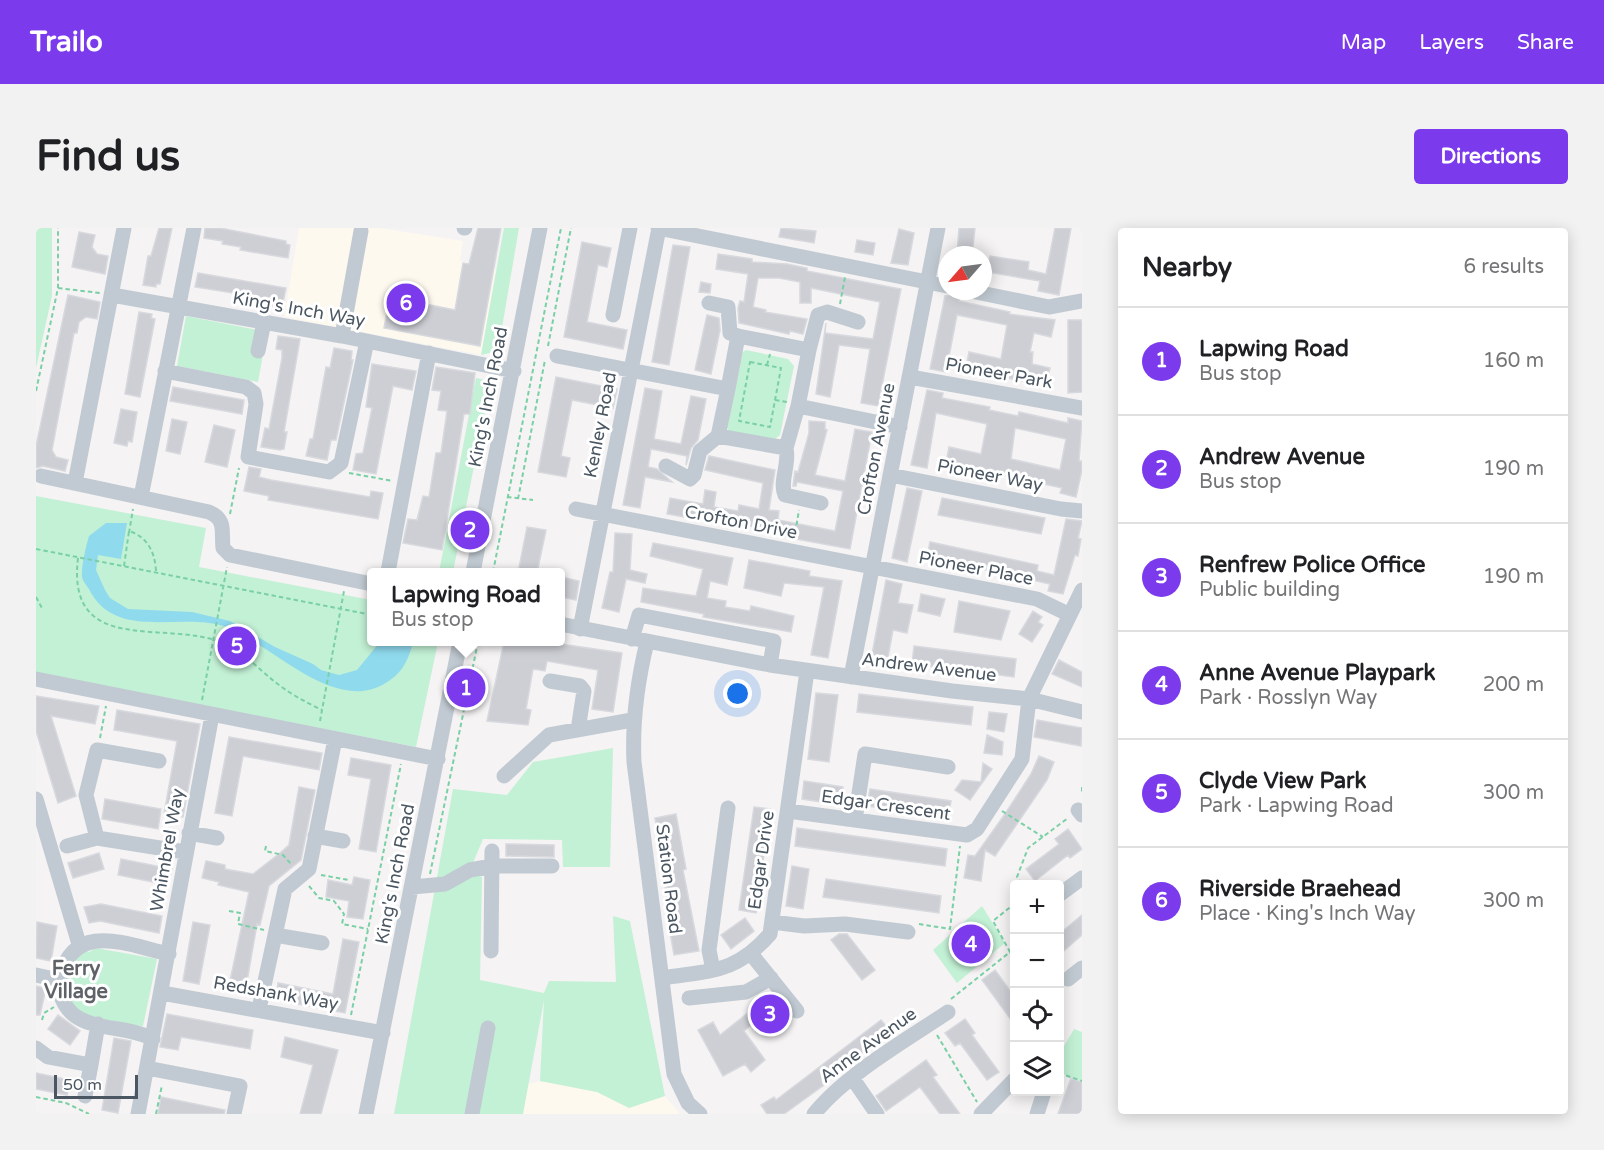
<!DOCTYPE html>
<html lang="en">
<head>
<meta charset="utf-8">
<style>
	body { margin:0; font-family:"Varela Round",sans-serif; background:#f2f2f2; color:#202124 }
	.controls { position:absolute; right:18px; bottom:18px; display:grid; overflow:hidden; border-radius:6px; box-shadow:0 3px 15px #0003 }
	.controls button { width:54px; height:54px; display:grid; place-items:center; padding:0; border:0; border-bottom:2px solid #e0e0e0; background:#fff; color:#202124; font:30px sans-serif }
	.compass { position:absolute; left:902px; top:18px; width:54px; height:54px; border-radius:50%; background:#fff; box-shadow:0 3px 15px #0003; rotate:242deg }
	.scale { position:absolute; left:18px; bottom:15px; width:84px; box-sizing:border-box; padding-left:6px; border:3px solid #4a5661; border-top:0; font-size:16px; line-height:21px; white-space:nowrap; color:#4a5661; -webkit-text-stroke:4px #fff; paint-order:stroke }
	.you { position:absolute; left:702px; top:466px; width:21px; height:21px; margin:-15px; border:4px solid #fff; border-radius:50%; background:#1a73e8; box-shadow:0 0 0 9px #1a73e833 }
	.badge { display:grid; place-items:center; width:39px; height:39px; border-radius:50%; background:#7c3aed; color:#fff; font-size:20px; font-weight:700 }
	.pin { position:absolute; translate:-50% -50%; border:3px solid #fff; box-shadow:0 2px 6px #0006 }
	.popup { position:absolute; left:331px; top:340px; width:198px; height:78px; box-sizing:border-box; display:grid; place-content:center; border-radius:6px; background:#fff; filter:drop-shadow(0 2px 4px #0005); font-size:20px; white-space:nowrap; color:#757577 }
	.popup b { font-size:22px; color:#202124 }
	.popup::after { content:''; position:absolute; left:50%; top:100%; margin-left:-12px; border:12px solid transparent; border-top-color:#fff }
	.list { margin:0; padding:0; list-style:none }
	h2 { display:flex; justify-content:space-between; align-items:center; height:78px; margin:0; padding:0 24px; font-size:26px }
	h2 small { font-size:20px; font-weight:400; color:#757577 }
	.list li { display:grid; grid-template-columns:39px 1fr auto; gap:18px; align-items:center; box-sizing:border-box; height:108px; padding:0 24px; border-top:2px solid #e0e0e0 }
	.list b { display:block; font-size:22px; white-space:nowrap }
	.list p { margin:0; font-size:20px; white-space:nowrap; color:#757577 }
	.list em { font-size:20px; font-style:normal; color:#757577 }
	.icon { flex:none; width:33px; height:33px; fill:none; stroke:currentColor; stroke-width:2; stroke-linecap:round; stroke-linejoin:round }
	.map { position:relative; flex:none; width:1046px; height:886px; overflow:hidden; border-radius:6px }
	header { display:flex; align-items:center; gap:36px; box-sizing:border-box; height:84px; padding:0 30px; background:#7c3aed; color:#fff }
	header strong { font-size:28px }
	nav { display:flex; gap:33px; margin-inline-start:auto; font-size:21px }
	.intro { display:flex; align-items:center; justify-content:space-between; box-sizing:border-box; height:144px; padding:0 36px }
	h1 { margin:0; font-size:42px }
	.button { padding:15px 27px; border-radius:6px; background:#7c3aed; color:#fff; font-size:21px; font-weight:700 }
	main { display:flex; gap:36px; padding:0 36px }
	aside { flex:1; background:#fff; border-radius:6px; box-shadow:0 3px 15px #0003 }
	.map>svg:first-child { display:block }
	.commercial { fill:#fdf9ef }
	.green { fill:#c3f1d5 }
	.water { fill:#90daee }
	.building { fill:#cdcfd5; stroke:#d7d9de; stroke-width:1.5; fill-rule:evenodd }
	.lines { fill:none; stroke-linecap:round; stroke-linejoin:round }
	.path { stroke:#7ad0a6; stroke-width:2; stroke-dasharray:4.5 3; stroke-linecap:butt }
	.minor { stroke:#c1cad2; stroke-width:15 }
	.labels { text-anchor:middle; stroke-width:6; stroke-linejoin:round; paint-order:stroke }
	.street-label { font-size:18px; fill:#4a5661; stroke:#fff }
	.neighbourhood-label { font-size:20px; font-weight:bold; fill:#5f6368; stroke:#fff }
</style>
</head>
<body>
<header>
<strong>Trailo</strong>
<nav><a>Map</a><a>Layers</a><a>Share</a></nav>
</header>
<div class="intro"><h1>Find us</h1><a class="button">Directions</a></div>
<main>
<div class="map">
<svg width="1046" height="886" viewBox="0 0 1046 886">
	<rect width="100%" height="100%" fill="#f5f3f3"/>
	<path class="commercial" d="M263,0h81l83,13 -3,20 36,7 -15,87 -197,-38z
		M504,853l57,11 32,16 36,-12 15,18h-157l5,-30z"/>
	<path class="green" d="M0,0h16v68l-16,72z
		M468,0h15l-21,123 -17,4z
		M150,88l81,16 -9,50 -81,-16z
		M710,122l42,9 6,7 -14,69 -8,6 -42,-9 -6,-8 14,-69z
		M440,150l15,3 -38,191h-14z
		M0,268l170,32 -7,39 172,33 1,42h66l-22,105 -380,-74z
		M577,520l-3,119h-47l-1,-27 -79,-1 -13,31 12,7 -2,103 64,13 5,-12 67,1 -3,-66 17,5 35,175 -36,12 -32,-16 -57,-11 4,-81 -21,114h-129l59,-325 54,6 26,-33z
		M946,678l23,37 -48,40 -24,-33z
		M60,720l61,11 -14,67c-12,0 -50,-6 -60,-13 -26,-17 -18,-46 2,-63l4,2z
		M1038,801l8,3v49l-22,-8v-20z"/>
	<path class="water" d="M70,295h21l-6,36 -23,-4 -2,15 9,20 5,8 18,11 64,3 38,9 45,26 38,17 8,6 18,5 18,-5 23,-28h29l3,4c-5,18 -12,29 -28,38 -50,29 -110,-37 -155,-56 -44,-18 -109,14 -138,-35 -2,-5 -8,-11 -9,-16 -1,-10 4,-31 7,-41z"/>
	<path class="building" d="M123,0h13l-12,56h-4v3l-13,-2 5,-29h3z
		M169,0h15l66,13v3l4,1 -2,13 -48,-8 1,-3 -19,-3 1,-3 -19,-3z
		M442,0h23l-21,118 -96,-18 6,-31 65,13 8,-47 6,1z
		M745,0l35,3 -2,12 -35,-6z
		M923,0h16l-3,27h-15z
		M1019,0h16l-12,67 -21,-4 2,-10 -53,-9 3,-16 39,6 -1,8 18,4z
		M863,1l15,4 -6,32 -17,-2z
		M43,4l16,3 -3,12 5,7 11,2 -3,18 -33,-7z
		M821,12l18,3 -2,12 -18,-3z
		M546,14l29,6 -4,19 -9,-2 -11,57 40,8 -4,19 -59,-12z
		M637,17l17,2 -21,118 -17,-3z
		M682,26l34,5v3l35,2 20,4v3l94,18 -23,117 -17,-3 9,-54 -31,-4 -9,52 -14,-3 10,-71 -1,10 48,6 7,-37 -69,-14v15h-11v-21l-21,-4h-21l-5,29 13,3 -1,2 42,7 -4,15 -13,-3 -1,3 -50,-11 -1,-15 2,-7 4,1 4,-28 -32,-5z
		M162,45l88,15 -4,20 -37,-9 1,-4 -51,-8z
		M665,54l10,2 -1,9 -11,-1z
		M32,67l32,7 -3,17 -11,-2 -7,5 -2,11h-3l-22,117 4,7 12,3 -3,11 -22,-5 -7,2v-22z
		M915,67l9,2 -1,4 51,11 -1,2 46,6 -4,17 -17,-4 -4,19h3l-1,12 18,4 -4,18 -74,-15 1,-3 -7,-1 3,-15 32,7 6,-34 -50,-10 -11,57 -16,-3 15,-73z
		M103,84l13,2 -1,4 4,1 -15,78 -15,-3z
		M671,87l12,3 1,12 -9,44 -16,-4z
		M1032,92h14v72l-14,1z
		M242,108l22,3 -16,93h3l-3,17 -4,1 -19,-3 4,-19 4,1 13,-71v-8l-6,-1z
		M298,120l18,3 -1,9h2l-17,80h-5l-4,20 -21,-4 4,-17h3l13,-72 4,1z
		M336,136l44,7 -4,19 -19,-4 -17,88 -23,-4 3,-16 7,-1 9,-45 -6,-1z
		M400,139l39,6 -5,41h-6l-22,136 -39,-7 5,-24 9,1 6,-24 6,1 7,-44h5l6,-42 -9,-1 3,-19 -9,-1z
		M520,149l61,12 -4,19 -41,-8 -11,56 9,2 -4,19 -28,-5z
		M137,159l71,13 -2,14 -72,-13z
		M609,160l17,3 -8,48 27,5 10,-48 15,3 -8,41 -7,8 -5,17 1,-9 -36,-7 -3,18 9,2 15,13 -27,-5 -5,31 -17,-3z
		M891,162l16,3 -1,5 48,9 -1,3 29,6 1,-4 49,11v-5l14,3 -3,40h3v9l-6,27 -16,-4 2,-5 -116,-25 3,-16 32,7 6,-30 -51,-11 -9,55 -16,-3zM979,200l51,11 -6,31 -49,-11z
		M85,181l16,3 -5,30 -4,-1 -1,5 -13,-3z
		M136,191l15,3 -7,32 -14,-3z
		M773,193l16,1v7l2,1 -12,45 30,6 10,-52 17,3 -22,117 -97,-18 1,-4 -13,-3v3l-74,-13 3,-16 33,6 2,-14 11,2 -2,15 24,4 1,-6 20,4 4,-26 -58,-13 4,-14 66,14 -6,40 10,1 -1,9 57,11 8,-40 -46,-9 -1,4h-3l2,-15 3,1 11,-39z
		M178,197l21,5 -8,37 -22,-5z
		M213,239l12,2 -2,8 12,3 99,17 1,-6 12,2 -5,26 -110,-19 1,-4 -25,-5z
		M871,260l15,3 -15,71 -15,-4z
		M906,270l103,20 -4,16 -103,-19z
		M1030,291l16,2 -4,17 3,1 -3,17 -3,-1 -12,39 -15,-3 2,-7 -123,-27 3,-15 108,23 -1,6 17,4z
		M491,299l19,3 -9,43h-19z
		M579,305l17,1 -2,36 17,4 -2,9 -19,-4 -7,33 -17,-4 8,-36h3z
		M617,315l80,15 -6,27 -17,-4 -3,17 19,3 -1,6 25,4 1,-5 43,10 -3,16 -88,-15 1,-3 -63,-12 2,-14 53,8 7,-27 -53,-13z
		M713,332l61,11 -1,5 33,5 -14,77 -17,-3 13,-68 -40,-4 -3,13 -37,-8z
		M525,349l18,4 -3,19 -15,-3z
		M850,352l16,4 -4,19 15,2 -6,28 -14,-3 -7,38 -16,-3z
		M885,366l24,5 -5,17 -22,-5z
		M923,373l51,10 -9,29 -47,-8z
		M997,383l9,6 -4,5 5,3 -11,17 -13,-8z
		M468,414h43l75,11 -9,59 -21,-3 6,-39 -51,-9 -2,10 -12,-2 -7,40 5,1 -3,15 -41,-4z
		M878,418l102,13 -2,18 -102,-13z
		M1023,432l23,12v15l-30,-13z
		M780,465l22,2 -9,67 -21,-3z
		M823,466l114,13 -2,18 -114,-13z
		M0,468l63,10 -4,18 -44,-8 25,80 -18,7 -22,-72z
		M81,482l83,14 -17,93 -19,-3 13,-73 -63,-11z
		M953,484l18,2 -3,18 -17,-3z
		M1001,492l45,8 -1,18 -47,-9z
		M951,507l16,7 -1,13 -18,-2z
		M193,509l93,16 -3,17 -76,-14 -11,60 -17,-3z
		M1003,528l15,6 -7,18 -52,76 -10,-6 -4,31 -17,-3 4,-23 7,1 30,-42 26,-40z
		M315,530l40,7 -15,87 -17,-3 12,-70 -23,-4z
		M947,535l9,6 -22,31 -15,-10 7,-10 19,2z
		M768,553l39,6 -2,18 -39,-6z
		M263,559l16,3 -14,70 -32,26 -9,39 -3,-1 -12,69 -17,-3 21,-98 -31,-7 1,-3 -17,-4 4,-17 19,4v4l28,5 27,-21 9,-8z
		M834,561l81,12 -3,18 -81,-13z
		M69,571l56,10 -3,20 -56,-10z
		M718,579l16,2 -14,104 -17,-3z
		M640,586l10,55 -3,1 16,81 -25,4 -4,-23 3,-1 -8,-43 2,-1 -12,-69z
		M761,600l150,21 -2,17 -150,-20z
		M1032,601l14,20 -12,9 -2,-3 -33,26 -9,-12 33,-25 -4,-5z
		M470,616l48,1v12l-48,-1z
		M63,625l5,16 -31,9 -5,-15z
		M85,631l51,10 -4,16 -50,-10z
		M756,638l17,3 -6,40 -17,-3z
		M318,649l16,3 -7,39 -16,-2 2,-16 -23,-4 2,-17 24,5z
		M790,651l115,17 -2,17 -116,-16z
		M65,676l61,12 -3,17 -59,-12 -11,2 -5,-16z
		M1046,687v20l-23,20v-21z
		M709,690l9,13 -23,18 -10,-14z
		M1,694l20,4 -6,35 -15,-3z
		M157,694l17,3 -11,59 -16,-3z
		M803,706h8l28,36 -13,10 -31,-40z
		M307,711l16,3 -14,71 -69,-13 2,-17 55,11z
		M959,742l19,26v28l-32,-44z
		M0,758l10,2 -6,27h-4z
		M727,773l7,8 -26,22 21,29 -14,12 -6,-8 -22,12 -25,-46 15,-8 7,13z
		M131,786l86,16 -3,19 -69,-12 -3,13 -18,-3z
		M22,787l22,16 -10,14 -22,-16z
		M929,791l10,14 -3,2 27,37 -12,8 -27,-37 -5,3 -10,-13z
		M845,792l10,12 -69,49 2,4 -40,29h-17l-6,-9 13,-8 2,3z
		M249,809l53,13 -17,64h-21l13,-49 -32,-8z
		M78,810l17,3 -13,72 -16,-3z
		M890,832l11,15 -4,2 27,37h-20l-20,-27 -34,24 -10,-15z
		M0,845l34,7 -3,15 -31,-6z
		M1035,850l11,4v32h-24z
		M125,869l64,13 -1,4h-66z"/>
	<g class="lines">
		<path class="path" d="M22,60l42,5
			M804,76l5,-27
			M512,118l23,-118
			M714,134l31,6 -11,59 -31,-6z
			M731,137l3,-11
			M0,163l22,-103v-60
			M739,172l12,2
			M313,245l44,8
			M471,269l26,3
			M482,271l27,-139
			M194,286l9,-46
			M93,305l4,-24
			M758,312l5,-30
			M0,321l336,66
			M42,330c-12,100 89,61 145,85 19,8 36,26 52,39 14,11 30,20 47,28
			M88,338l5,-35c19,6 26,22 27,40
			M457,344l68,-344
			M0,369l7,13
			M166,472l25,-133
			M284,493l24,-130
			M64,510l6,-32
			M1046,559v6
			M966,583l41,26
			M230,618l-1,5 18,4 9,10
			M394,646l48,-232
			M285,647l28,5
			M985,656l-4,-7 11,-29 40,-30
			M273,658l10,12 15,3 10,13 -2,10 26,5
			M193,683l11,2 -2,11 26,6
			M883,696l31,5 10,-83
			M974,724l4,7
			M915,771l59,-47 -17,-31 21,-17
			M315,787l50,-251
			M6,792l2,-7 10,-6
			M901,807l40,67
			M1023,845l23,8
			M0,869l30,6 23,11
			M120,886l6,-29"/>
		<path class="minor" d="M428,0h1
			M622,0l289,58
			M935,63l78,16 33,-6
			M76,67l230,41 172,35
			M673,75l19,4 2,26 8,3
			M577,87l17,-87
			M306,108l19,-105
			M773,122l9,-35 9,-3 31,10
			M222,123l6,-29
			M521,128l171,33 -10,47 68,12 12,-42 102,21
			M129,143l81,16 8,6 2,11 -8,53 81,15 12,-9 26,-122
			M874,149l172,31
			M692,161l10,-53 71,14 -11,56
			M750,220c4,16 -7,34 -1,47l36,8
			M630,238l24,13 4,-4 6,-24 18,-15
			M854,247l171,34 21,2
			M5,248l168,36c18,8 12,20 14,36l7,7 142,29
			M39,255l49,-255
			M105,269l53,-269
			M540,281l461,90 33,16
			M352,344l41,-219
			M437,344l67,-344
			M524,396l210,41 182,26 77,8 53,13
			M544,401l79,-401
			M596,411l7,-24 135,26 -4,24
			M611,414c-10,41 -15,78 -13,120l40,312 14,29 12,11
			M815,449l87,-449
			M0,451l402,80
			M514,453l30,5 4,5 -6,39
			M123,533l-62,-11 -11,45 11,43 88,14
			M468,548l45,-41 83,-15
			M0,571l43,145
			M1042,582l4,5
			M752,583l179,24 10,-6 45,-70 7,-60 53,-109
			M819,592l10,-66 83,13
			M153,605l28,5
			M279,608l28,5
			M31,618l30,-8
			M376,659l33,-3 25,-14 22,-4h60
			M1023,667l23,-17
			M736,694l32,4 41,-2 63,8
			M239,707l47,8
			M455,723l1,-100
			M716,727l45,56
			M677,742l-4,-20 19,-142
			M0,747l23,5
			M626,750c49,-8 73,-4 108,-44l37,-263
			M1032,751l14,-11
			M126,765l221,40
			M653,770l57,-6 25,-14
			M223,781l26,-120 24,-20 26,-130
			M117,811c-24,-13 -58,-8 -79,-24 -10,-8 -18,-25 -14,-38 15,-57 67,-32 109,-23
			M0,820l12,9 43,8 7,-41
			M111,840l93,18 -6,28
			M817,851l24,35
			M49,868l6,-31
			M102,886l74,-399
			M330,886l94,-472
			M436,886l16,-86
			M778,886c31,-39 92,-74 134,-102
			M945,886l33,-34
			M1001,886l7,-22"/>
	</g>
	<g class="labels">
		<g class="street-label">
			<text transform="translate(263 81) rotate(10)" y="6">King's Inch Way</text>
			<text transform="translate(963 145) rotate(10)" y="6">Pioneer Park</text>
			<text transform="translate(452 169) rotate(-79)" y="6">King's Inch Road</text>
			<text transform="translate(564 197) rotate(-79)" y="6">Kenley Road</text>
			<text transform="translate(840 221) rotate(-79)" y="6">Crofton Avenue</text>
			<text transform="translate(954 247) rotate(11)" y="6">Pioneer Way</text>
			<text transform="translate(705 294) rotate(11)" y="6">Crofton Drive</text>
			<text transform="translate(940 340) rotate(11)" y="6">Pioneer Place</text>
			<text transform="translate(893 439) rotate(7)" y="6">Andrew Avenue</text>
			<text transform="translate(850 577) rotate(8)" y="6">Edgar Crescent</text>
			<text transform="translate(131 622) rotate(-80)" y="6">Whimbrel Way</text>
			<text transform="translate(725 632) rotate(-82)" y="6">Edgar Drive</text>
			<text transform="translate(359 646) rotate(-79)" y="6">King's Inch Road</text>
			<text transform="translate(633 651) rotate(83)" y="6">Station Road</text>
			<text transform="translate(240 765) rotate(10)" y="6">Redshank Way</text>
			<text transform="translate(832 817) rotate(-36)" y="6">Anne Avenue</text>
		</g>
		<g class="neighbourhood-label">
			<text x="40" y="747">Ferry<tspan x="40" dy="23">Village</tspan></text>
		</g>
	</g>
</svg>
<div class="controls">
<button>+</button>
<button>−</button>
<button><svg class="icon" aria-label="locate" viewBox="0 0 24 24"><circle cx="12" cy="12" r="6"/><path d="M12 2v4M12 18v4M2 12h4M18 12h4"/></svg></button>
<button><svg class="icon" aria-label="layers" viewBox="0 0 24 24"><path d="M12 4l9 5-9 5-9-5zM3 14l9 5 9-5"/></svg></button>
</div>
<svg class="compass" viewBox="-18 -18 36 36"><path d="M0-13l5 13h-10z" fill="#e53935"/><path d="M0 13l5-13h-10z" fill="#757577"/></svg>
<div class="scale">50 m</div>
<div class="you"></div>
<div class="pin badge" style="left:430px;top:460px">1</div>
<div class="popup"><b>Lapwing Road</b>Bus stop</div>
<div class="pin badge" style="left:434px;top:302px">2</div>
<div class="pin badge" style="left:734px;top:786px">3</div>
<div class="pin badge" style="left:935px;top:716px">4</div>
<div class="pin badge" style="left:201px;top:418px">5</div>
<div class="pin badge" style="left:370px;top:75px">6</div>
</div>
<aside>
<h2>Nearby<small>6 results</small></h2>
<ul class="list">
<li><span class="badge">1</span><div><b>Lapwing Road</b><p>Bus stop</p></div><em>160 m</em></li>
<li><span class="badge">2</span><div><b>Andrew Avenue</b><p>Bus stop</p></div><em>190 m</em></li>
<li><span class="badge">3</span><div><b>Renfrew Police Office</b><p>Public building</p></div><em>190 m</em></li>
<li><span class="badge">4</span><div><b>Anne Avenue Playpark</b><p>Park · Rosslyn Way</p></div><em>200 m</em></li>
<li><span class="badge">5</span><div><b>Clyde View Park</b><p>Park · Lapwing Road</p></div><em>300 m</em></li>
<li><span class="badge">6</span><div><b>Riverside Braehead</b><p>Place · King's Inch Way</p></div><em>300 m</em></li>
</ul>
</aside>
</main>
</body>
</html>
